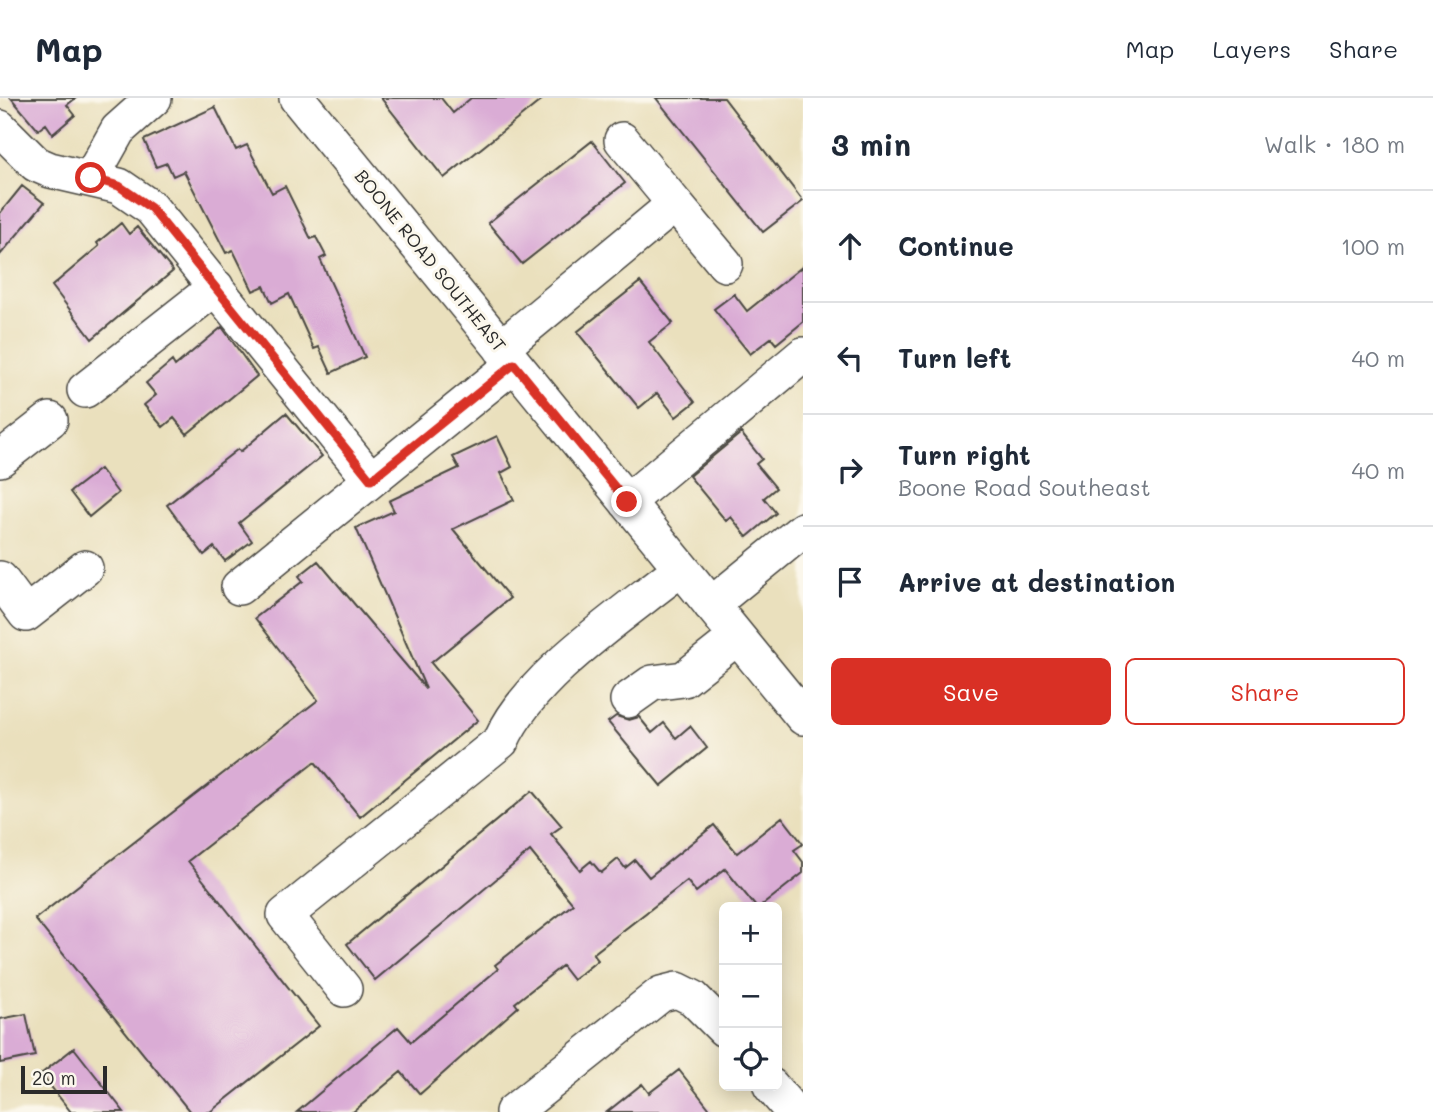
<!DOCTYPE html>
<html lang="en">
<head>
<meta charset="utf-8">
<style>
	body { margin:0; font-family:Mali,sans-serif; background:#f2f2f3; color:#1f2937 }
	.controls { position:absolute; right:21px; bottom:21px; display:grid; overflow:hidden; border-radius:10px; box-shadow:0 4px 18px #0003 }
	.controls button { width:63px; height:63px; display:grid; place-items:center; padding:0; border:0; border-bottom:2px solid #e0e1e3; background:#fff; color:#1f2937; font:35px sans-serif }
	.scale { position:absolute; left:21px; bottom:18px; width:86px; box-sizing:border-box; padding-left:7px; border:4px solid #2b2b2b; border-top:0; font-size:19px; line-height:24px; white-space:nowrap; color:#2b2b2b; -webkit-text-stroke:5px #fbf7ec; paint-order:stroke }
	.stop { position:absolute; width:21px; height:21px; margin:-16px; border:5px solid #d93025; border-radius:50%; background:#fff }
	.stop.end { background:#d93025; border-color:#fff; box-shadow:0 2px 7px #0008 }
	.list { margin:0; padding:0; list-style:none }
	h2 { display:flex; justify-content:space-between; align-items:center; height:91px; margin:0; padding:0 28px; font-size:30px }
	h2 small { font-size:23px; font-weight:400; color:#747a83 }
	.list li { display:grid; grid-template-columns:46px 1fr auto; gap:21px; align-items:center; box-sizing:border-box; height:112px; padding:0 28px; border-top:2px solid #e0e1e3 }
	.list b { display:block; font-size:26px; white-space:nowrap }
	.list p { margin:0; font-size:23px; white-space:nowrap; color:#747a83 }
	.list em { font-size:23px; font-style:normal; color:#747a83 }
	.actions { display:flex; gap:14px; padding:21px 28px }
	.actions a { flex:1; padding:16px 0; border:2px solid #d93025; border-radius:10px; text-align:center; font-size:24px; color:#d93025 }
	.actions .main { background:#d93025; color:#fff }
	.icon { flex:none; width:38px; height:38px; fill:none; stroke:currentColor; stroke-width:2; stroke-linecap:round; stroke-linejoin:round }
	.map { position:relative; flex:none; width:803px; height:1014px; overflow:hidden }
	header { display:flex; align-items:center; gap:42px; box-sizing:border-box; height:98px; padding:0 35px; background:#fff; border-bottom:2px solid #e0e1e3 }
	header strong { font-size:33px }
	nav { display:flex; gap:38px; margin-inline-start:auto; font-size:24px }
	main { display:flex }
	aside { flex:1; background:#fff }
	.map>svg:first-child { display:block }
	.building { fill:#daacd5 }
	.lines { fill:none; stroke-linecap:round; stroke-linejoin:round }
	.minor-casing { stroke:#484641; stroke-width:38 }
	.minor { stroke:#fff; stroke-width:35 }
	.route { stroke:#d93025; stroke-width:9 }
	.labels { text-anchor:middle; stroke-width:6; stroke-linejoin:round; paint-order:stroke }
	.street-label { font-size:18px; fill:#2b2b2b; stroke:#fbf7ec }
</style>
</head>
<body>
<header>
<strong>Map</strong>
<nav><a>Map</a><a>Layers</a><a>Share</a></nav>
</header>
<main>
<div class="map">
<svg width="803" height="1014" viewBox="0 0 803 1014">
	<rect width="100%" height="100%" fill="#fbf7ec"/>
	<filter id="ink" filterUnits="userSpaceOnUse"><feTurbulence type="fractalNoise" baseFrequency=".0143" numOctaves="2"/><feDisplacementMap in="SourceGraphic" scale="14" xChannelSelector="R" yChannelSelector="G"/><feConvolveMatrix kernelMatrix="1 2 1 2 8 2 1 2 1" color-interpolation-filters="sRGB"/></filter>
	<filter id="wash" filterUnits="userSpaceOnUse"><feTurbulence type="fractalNoise" baseFrequency=".00686" numOctaves="4" result="noise"/><feDisplacementMap in="SourceGraphic" scale="28" xChannelSelector="R" yChannelSelector="G"/><feGaussianBlur stdDeviation="1.57" result="paint"/><feColorMatrix in="noise" values="0 0 0 0 0 0 0 0 0 0 0 0 0 0 0 0 0 1.4 0 .05"/><feComposite in="paint" operator="in"/></filter>
	<g filter="url(#wash)">
		<rect width="100%" height="100%" fill="#eae0bd"/>
		<g id="blocks">
			<path class="building" d="M11,0h65l-9,7 8,10 -22,19 -7,-10 -8,6z
				M381,0h60l12,15 18,-15h73l-100,80z
				M656,0h68l79,103 -40,31z
				M215,9l21,43 11,-5 25,48 13,-7 26,53 5,-2 10,19 -6,3 45,98 -34,16 -12,-26 -5,2 -25,-55 -17,9 -8,-17 -11,5 -20,-41 -7,3 -42,-82 -11,5 -6,-13 -11,4 -12,-27z
				M592,43l33,42 -103,81 -34,-41z
				M22,88l22,17 -44,52v-42z
				M121,125l8,11 8,-7 36,44 -81,68 -40,-53 47,-40 -2,-3z
				M803,168v56l-27,22 -5,-6 -21,16 -36,-45 20,-15 13,17z
				M640,184l33,41 -24,19 46,60 -19,15 -19,-24 -18,15 -62,-76z
				M222,229l35,49 -70,58 -13,-16 -11,9 -19,-22 12,-10 -10,-12 26,-22 3,5z
				M286,315l36,43 -83,67 13,18 -27,20 -11,-14 -10,8 -37,-50 71,-56 2,3z
				M741,335l21,26 -6,5 20,24 -12,10 12,15 -29,24 -16,-20 -5,4 -37,-45z
				M497,338l15,31 -11,6 13,27 -61,29 57,69 -79,65 47,57 -118,97 -45,-55 -127,99 131,165 -109,86h-20l-155,-193 283,-219 -63,-82 48,-37 -4,-5 19,-15 108,128 -70,-161 38,-17 -5,-10 70,-33 -6,-11z
				M100,371l18,24 -29,24 -19,-25z
				M616,618l13,4 10,-3 13,16 12,-10 12,15 14,-12 17,22 -46,38 -53,-64z
				M532,693l30,35 -11,8 29,36 11,-9 10,12 17,-14 7,9 10,-8 14,17 65,-52 23,28 45,-36 21,27 -9,6 9,12v11l-43,34h-4l-31,-38 -29,23 -9,-11 -94,73 5,6 -25,20 -11,-14 -47,37 3,4 -98,87 -19,-22 -48,40h-56l101,-85 13,15 87,-73 -3,-4 78,-61 -43,-53 -155,129 -28,-36z
				M26,916l9,42 -35,7v-44z
				M74,950l50,64h-53l-30,-38z
				M679,972l33,42h-105l35,-28 7,9z"/>
		</g>
	</g>
	<g filter="url(#ink)">
		<use href="#blocks" fill-opacity="0" stroke="#484641" stroke-width="2"/>
		<g class="lines">
			<g class="minor-casing">
				<path id="minor" d="M297,0l506,619
					M0,30l36,36 14,6 69,16 32,22 220,272
					M91,80l27,-48 36,-32
					M675,106l50,60
					M501,250l174,-144 -53,-64
					M85,292l131,-103
					M0,361l50,-39
					M627,404l176,-147
					M0,481l26,35 59,-46
					M239,489l275,-223
					M711,507l92,-75
					M628,602l24,-17 32,-4 53,-42
					M344,891l-59,-74 216,-174c29,-66 123,-127 180,-173
					M771,988l22,26
					M513,1014l148,-118 16,-4 16,8 31,31"/>
			</g>
			<use href="#minor" class="minor"/>
		</g>
	</g>
	<g class="lines" filter="url(#ink)">
		<path class="route" d="M91,80l28,8 32,22 220,272 143,-116 113,138"/>
	</g>
	<g class="labels">
		<g class="street-label">
			<text transform="translate(430 163) rotate(51)" y="6">BOONE ROAD SOUTHEAST</text>
		</g>
	</g>
</svg>
<div class="controls">
<button>+</button>
<button>−</button>
<button><svg class="icon" aria-label="locate" viewBox="0 0 24 24"><circle cx="12" cy="12" r="6"/><path d="M12 2v4M12 18v4M2 12h4M18 12h4"/></svg></button>
</div>
<div class="scale">20 m</div>
<div class="stop" style="left:91px;top:80px"></div>
<div class="stop end" style="left:627px;top:404px"></div>
</div>
<aside>
<h2>3 min<small>Walk · 180 m</small></h2>
<ul class="list">
<li><svg class="icon" aria-label="ahead" viewBox="0 0 24 24"><path d="M12 20V5M6 11l6-6 6 6"/></svg><div><b>Continue</b></div><em>100 m</em></li>
<li><svg class="icon" aria-label="left" viewBox="0 0 24 24"><path d="M17 20v-9H6M10 6l-5 5 5 5"/></svg><div><b>Turn left</b></div><em>40 m</em></li>
<li><svg class="icon" aria-label="right" viewBox="0 0 24 24"><path d="M7 20v-9h11M14 6l5 5-5 5"/></svg><div><b>Turn right</b><p>Boone Road Southeast</p></div><em>40 m</em></li>
<li><svg class="icon" aria-label="arrive" viewBox="0 0 24 24"><path d="M6 21V4h12l-3 4 3 4H6"/></svg><div><b>Arrive at destination</b></div></li>
</ul>
<div class="actions"><a class="main">Save</a><a>Share</a></div>
</aside>
</main>
</body>
</html>
